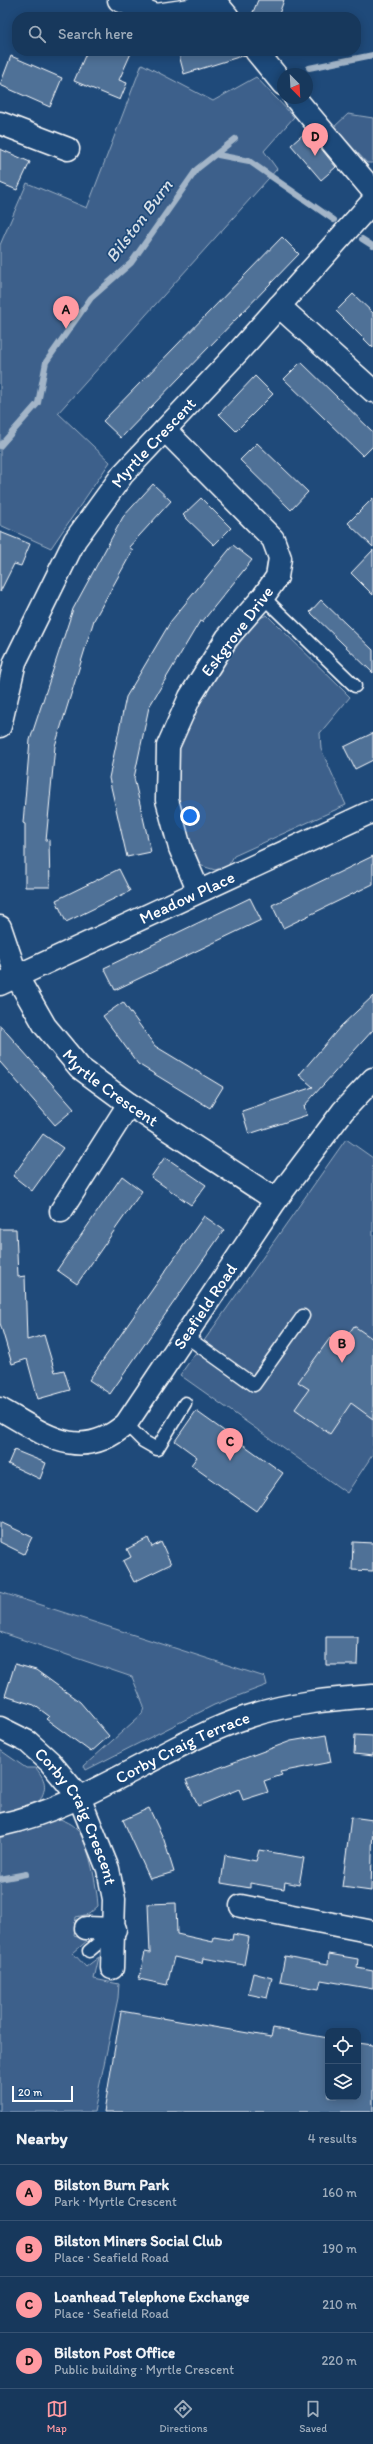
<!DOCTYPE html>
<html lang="en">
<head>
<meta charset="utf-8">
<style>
	body { margin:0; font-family:Itim,sans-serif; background:#244365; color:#f1f3f6 }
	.controls { position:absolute; right:12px; bottom:12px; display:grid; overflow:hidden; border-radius:8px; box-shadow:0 2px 10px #0003 }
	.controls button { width:36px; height:36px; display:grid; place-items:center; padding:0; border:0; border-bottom:1px solid #365272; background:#17385c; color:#f1f3f6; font:20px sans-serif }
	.compass { position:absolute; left:277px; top:68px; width:36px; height:36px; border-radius:50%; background:#17385c; box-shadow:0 2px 10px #0003; rotate:156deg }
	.scale { position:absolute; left:12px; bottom:10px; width:61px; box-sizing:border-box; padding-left:4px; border:2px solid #fff; border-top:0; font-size:11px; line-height:14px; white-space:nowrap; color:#fff; -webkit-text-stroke:3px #1f4a7a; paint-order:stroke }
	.you { position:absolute; left:190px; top:816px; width:14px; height:14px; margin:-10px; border:3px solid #fff; border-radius:50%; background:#1a73e8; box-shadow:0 0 0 6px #1a73e833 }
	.badge { display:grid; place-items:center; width:26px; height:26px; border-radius:50%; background:#ff9aa2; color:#111; font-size:13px; font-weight:700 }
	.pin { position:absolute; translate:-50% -33px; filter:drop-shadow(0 1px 2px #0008) }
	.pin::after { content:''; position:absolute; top:21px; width:14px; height:12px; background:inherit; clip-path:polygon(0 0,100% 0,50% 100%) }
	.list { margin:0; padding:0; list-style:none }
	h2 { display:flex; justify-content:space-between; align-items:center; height:52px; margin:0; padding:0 16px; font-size:17px }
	h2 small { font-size:13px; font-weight:400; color:#9eacbb }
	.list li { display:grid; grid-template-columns:26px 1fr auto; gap:12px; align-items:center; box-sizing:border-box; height:56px; padding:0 16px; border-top:1px solid #365272 }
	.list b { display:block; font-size:15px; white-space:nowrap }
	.list p { margin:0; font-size:13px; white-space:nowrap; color:#9eacbb }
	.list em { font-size:13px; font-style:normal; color:#9eacbb }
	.icon { flex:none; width:22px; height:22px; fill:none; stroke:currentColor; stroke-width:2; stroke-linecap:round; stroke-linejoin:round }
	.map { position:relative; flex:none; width:373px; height:2112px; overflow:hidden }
	.search { position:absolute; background:#17385c; box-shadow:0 2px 10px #0003; left:12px; right:12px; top:12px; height:44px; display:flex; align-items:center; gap:10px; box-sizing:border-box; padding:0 14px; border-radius:16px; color:#9eacbb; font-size:15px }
	.sheet { height:276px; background:#17385c }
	nav { display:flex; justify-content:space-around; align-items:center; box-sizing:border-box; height:56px; border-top:1px solid #365272; background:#17385c; font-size:11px; color:#9eacbb }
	nav a { display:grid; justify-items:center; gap:2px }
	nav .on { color:#ff9aa2 }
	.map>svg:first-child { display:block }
	.green { fill:#3c618b; stroke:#9eb0c5 }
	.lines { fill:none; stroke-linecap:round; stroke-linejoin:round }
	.stream { stroke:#a3b5c8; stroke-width:6 }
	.building { fill:#507197; stroke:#fff }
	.lane-casing { stroke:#fff; stroke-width:15 }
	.street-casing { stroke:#fff; stroke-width:25 }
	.secondary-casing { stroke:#fff; stroke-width:25 }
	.lane { stroke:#1f4a7a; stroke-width:12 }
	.street { stroke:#1f4a7a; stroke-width:22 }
	.secondary { stroke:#1f4a7a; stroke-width:22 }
	.labels { text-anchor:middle; stroke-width:3.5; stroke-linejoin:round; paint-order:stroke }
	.street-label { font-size:17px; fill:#fff; stroke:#1f4a7a }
	.water-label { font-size:18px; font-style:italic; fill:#d8e0e8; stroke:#1f4a7a }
</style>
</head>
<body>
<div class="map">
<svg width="373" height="2112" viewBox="0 0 373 2112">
	<rect width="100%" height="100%" fill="#1f4a7a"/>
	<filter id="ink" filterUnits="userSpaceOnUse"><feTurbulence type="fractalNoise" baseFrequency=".025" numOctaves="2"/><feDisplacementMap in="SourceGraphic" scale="8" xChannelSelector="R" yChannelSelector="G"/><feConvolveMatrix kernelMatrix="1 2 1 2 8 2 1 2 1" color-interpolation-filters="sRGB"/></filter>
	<g filter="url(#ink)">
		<path class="green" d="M142,64l71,37 43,-24 38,40 -30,34 13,18 -219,244 52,49 -59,86 -51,-23v-280l27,-62 60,25z
			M348,114l25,4v45h-6l-33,-36z
			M267,615l83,82 -30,36 1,16 25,56 -112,51 -6,10 -13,4 -13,-4 -13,-17 -11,-49 1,-51 19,-50 59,-80z
			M346,1139l27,19v296l-26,39 -167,-118z
			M0,1592l265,85 2,8 -53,20 -128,65 -2,-4 58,-52 2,-8 -12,-29 -132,-45z
			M0,1750l26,18h10c11,14 11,20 2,36l-38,9z
			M60,1819c8,3 15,6 20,14 10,17 17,54 18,73l-9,8 -13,3 -2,19 14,4 -15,13 13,14 13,-10 -5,22 25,5 -1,14 -24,114h-94v-278z"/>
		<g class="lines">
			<path class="stream" d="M309,68l64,-13
				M218,155l31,6 85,59
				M362,239l11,7
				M0,446l38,-43 8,-41 45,-64 40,-35 66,-94 38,-30
				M0,1879l26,-5"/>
		</g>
		<path class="building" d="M258,0h26l-6,17h-27z
			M87,51h45l-13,29 8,3 -7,17 -46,-19z
			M178,51h66l1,4 -61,19z
			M11,56l51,22 -12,29 -50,-22z
			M307,131l29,36 -15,13 -30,-35z
			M0,149l30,13 -13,28 -17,-7z
			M282,237l17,17 -178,184 -18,-17z
			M353,294l20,19v35l-37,-37z
			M301,362l72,70v14l-10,10 -79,-77z
			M255,376l18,18 -37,37 -17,-17z
			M257,443l51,49 -17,18 -51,-50z
			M153,484l18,17 -42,46 4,3 -39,70 -39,126 -9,95 3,-1 1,47h-25v-63l-2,-1 7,-83 43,-131 50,-92z
			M201,498l30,30 -17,17 -31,-30z
			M373,498v49l-25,-24z
			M0,532l30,12 -9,22 -7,-2 -14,28z
			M233,545l19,15 -50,62 -2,-1 -51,86 -15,71 17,74 -24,5 -18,-79 17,-81 45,-76z
			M373,550v45l-22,-22z
			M321,600l52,50v23l-63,-61z
			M373,733v27l-18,9 -11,-22z
			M373,856v28l-90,44 -11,-23z
			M119,869l11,22 -64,31 -10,-22z
			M250,898l11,22 -146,70 -11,-22z
			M373,996v34l-69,76 3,9 -58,19 -7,-23 71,-24 -14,-12 42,-49z
			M123,1002l32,44 68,41 -13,21 -72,-44 -35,-48z
			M0,1025l74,84 -19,16 -55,-63z
			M43,1134l20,14 -31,43 -19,-15z
			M165,1157l41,28 -15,20 -40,-28z
			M122,1176l20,15 -65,93 -20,-14z
			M204,1216l20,14 -114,164 -21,-14z
			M0,1229h16l2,48 7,-1 2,64 17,-5 11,37 9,-2 6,20 -32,9 -11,-40 -15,5 -12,-41z
			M354,1326l19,13v80l-22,-16 -21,31 -35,-25 14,-20 -11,-7 32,-44 11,7z
			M196,1411l87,62 -27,38 -65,-46 6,-8 -22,-16z
			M14,1450l32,13 -6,16 -32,-15z
			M0,1522l32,15 -8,17 -24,-12z
			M148,1538l4,9 9,-5 10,22 -37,18 -11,-21 8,-4 -4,-8z
			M353,1542l20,1v28l-21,-1z
			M326,1637h32l-1,28h-31z
			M15,1664l21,6 44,32 29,34 -18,16 -45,-33 3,-3 -15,-11 -29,-9z
			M326,1735l5,27 -51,10 2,3 -18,6 4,11 -25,8 -4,-11 -41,17 -12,-26 105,-39z
			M355,1735l18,1v20l-19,-2z
			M149,1808l15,32 10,32 -24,7 -27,-59z
			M351,1817l22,3 -2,71 -29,-4z
			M259,1850l45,8 -5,27 -14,-3 -1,7 -34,-6v5l-29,-5 4,-28 31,6z
			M176,1903l1,31 36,8 1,-5 18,3 1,-6 16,3 -5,28 -41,-7 -1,5 -28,-6 -7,28 -28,-6 6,-27 5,1 -2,-49z
			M329,1954l29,5 -1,9 16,3v18l-52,-9 -2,9 -39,-7 5,-26 43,8z
			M253,1973l19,5 -5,20 -19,-4z
			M121,2011l150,26 2,-9 55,10v59h30v-54l15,2v67h-269z"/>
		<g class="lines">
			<g class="lane-casing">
				<path id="lane" d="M263,597l92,89
					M184,1335l70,50 49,-69
					M126,1424l17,17 14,8 28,-46
					M89,1951l25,-21"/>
			</g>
			<g class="street-casing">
				<g id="street">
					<path d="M119,0l37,15 34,-5 20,-10"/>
					<path d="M214,0l14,17"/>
					<path d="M256,51l27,33"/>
					<path d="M295,98l78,93"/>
					<path d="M0,123l68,26"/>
					<path d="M279,306l94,85"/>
					<path d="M165,430l108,109 7,19 -3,19 -14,20 -36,41 -37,59 -22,49 -1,54 13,48 18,42"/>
					<path id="s1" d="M0,726l15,-64 60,-122 48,-66 115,-122 135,-151"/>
					<path id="s2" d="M0,927l17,50 28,49 35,42 49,36 147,96"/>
					<path id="s3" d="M0,984l373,-173"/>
					<path d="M61,1211l68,-107"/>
					<path id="s4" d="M0,1728l28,14 22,20 29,35 29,72 6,30 -2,69"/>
					<path id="s5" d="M0,1825c89,-19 164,-81 250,-109 40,-13 81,-17 123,-20"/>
					<path d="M241,1906l132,26"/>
					<path d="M86,1928l29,1"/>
				</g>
			</g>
			<g class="secondary-casing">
				<g id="secondary">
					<path id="s6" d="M0,1409c44,25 80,55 126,15l150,-224 67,-89 30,-32"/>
				</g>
			</g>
			<use href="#lane" class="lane"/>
			<use href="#street" class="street"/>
			<use href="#secondary" class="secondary"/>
		</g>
	</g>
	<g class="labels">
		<g class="street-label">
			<text dy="6" stroke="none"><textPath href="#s1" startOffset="327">Myrtle Crescent</textPath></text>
			<text transform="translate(237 631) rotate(-53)" y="6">Eskgrove Drive</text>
			<text dy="6" stroke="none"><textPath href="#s3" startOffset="206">Meadow Place</textPath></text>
			<text dy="6" stroke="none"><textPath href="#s2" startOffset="200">Myrtle Crescent</textPath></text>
			<text dy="6" stroke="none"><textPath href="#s6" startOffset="281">Seafield Road</textPath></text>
			<text dy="6" stroke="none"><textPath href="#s5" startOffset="199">Corby Craig Terrace</textPath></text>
			<text dy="6" stroke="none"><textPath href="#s4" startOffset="122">Corby Craig Crescent</textPath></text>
		</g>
		<g class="water-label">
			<text transform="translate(139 221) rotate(-53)" y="6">Bilston Burn</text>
		</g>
	</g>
</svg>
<div class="controls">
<button><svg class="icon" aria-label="locate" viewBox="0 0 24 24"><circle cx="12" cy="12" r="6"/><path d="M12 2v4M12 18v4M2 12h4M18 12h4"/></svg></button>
<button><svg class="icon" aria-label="layers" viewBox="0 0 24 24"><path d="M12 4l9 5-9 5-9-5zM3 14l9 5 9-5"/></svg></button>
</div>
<svg class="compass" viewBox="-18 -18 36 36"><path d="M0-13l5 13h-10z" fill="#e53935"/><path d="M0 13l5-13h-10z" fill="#9eacbb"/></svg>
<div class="scale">20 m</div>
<div class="you"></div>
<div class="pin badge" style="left:66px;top:329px">A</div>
<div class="pin badge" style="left:342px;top:1363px">B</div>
<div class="pin badge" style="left:230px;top:1461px">C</div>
<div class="pin badge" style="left:315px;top:156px">D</div>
<div class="search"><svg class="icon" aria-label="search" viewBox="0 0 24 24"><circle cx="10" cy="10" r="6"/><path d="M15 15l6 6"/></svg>Search here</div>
</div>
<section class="sheet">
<h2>Nearby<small>4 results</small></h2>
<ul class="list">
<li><span class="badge">A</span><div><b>Bilston Burn Park</b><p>Park · Myrtle Crescent</p></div><em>160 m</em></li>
<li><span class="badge">B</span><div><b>Bilston Miners Social Club</b><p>Place · Seafield Road</p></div><em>190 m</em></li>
<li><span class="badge">C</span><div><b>Loanhead Telephone Exchange</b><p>Place · Seafield Road</p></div><em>210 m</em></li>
<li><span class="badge">D</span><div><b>Bilston Post Office</b><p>Public building · Myrtle Crescent</p></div><em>220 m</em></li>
</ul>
</section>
<nav>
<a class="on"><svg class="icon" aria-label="map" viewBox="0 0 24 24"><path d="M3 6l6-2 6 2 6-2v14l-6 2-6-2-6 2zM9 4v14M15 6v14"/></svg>Map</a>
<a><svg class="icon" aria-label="directions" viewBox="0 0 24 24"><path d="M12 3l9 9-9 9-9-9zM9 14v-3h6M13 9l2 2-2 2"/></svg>Directions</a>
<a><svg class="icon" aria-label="saved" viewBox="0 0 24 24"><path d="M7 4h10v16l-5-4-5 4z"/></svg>Saved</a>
</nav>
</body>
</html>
